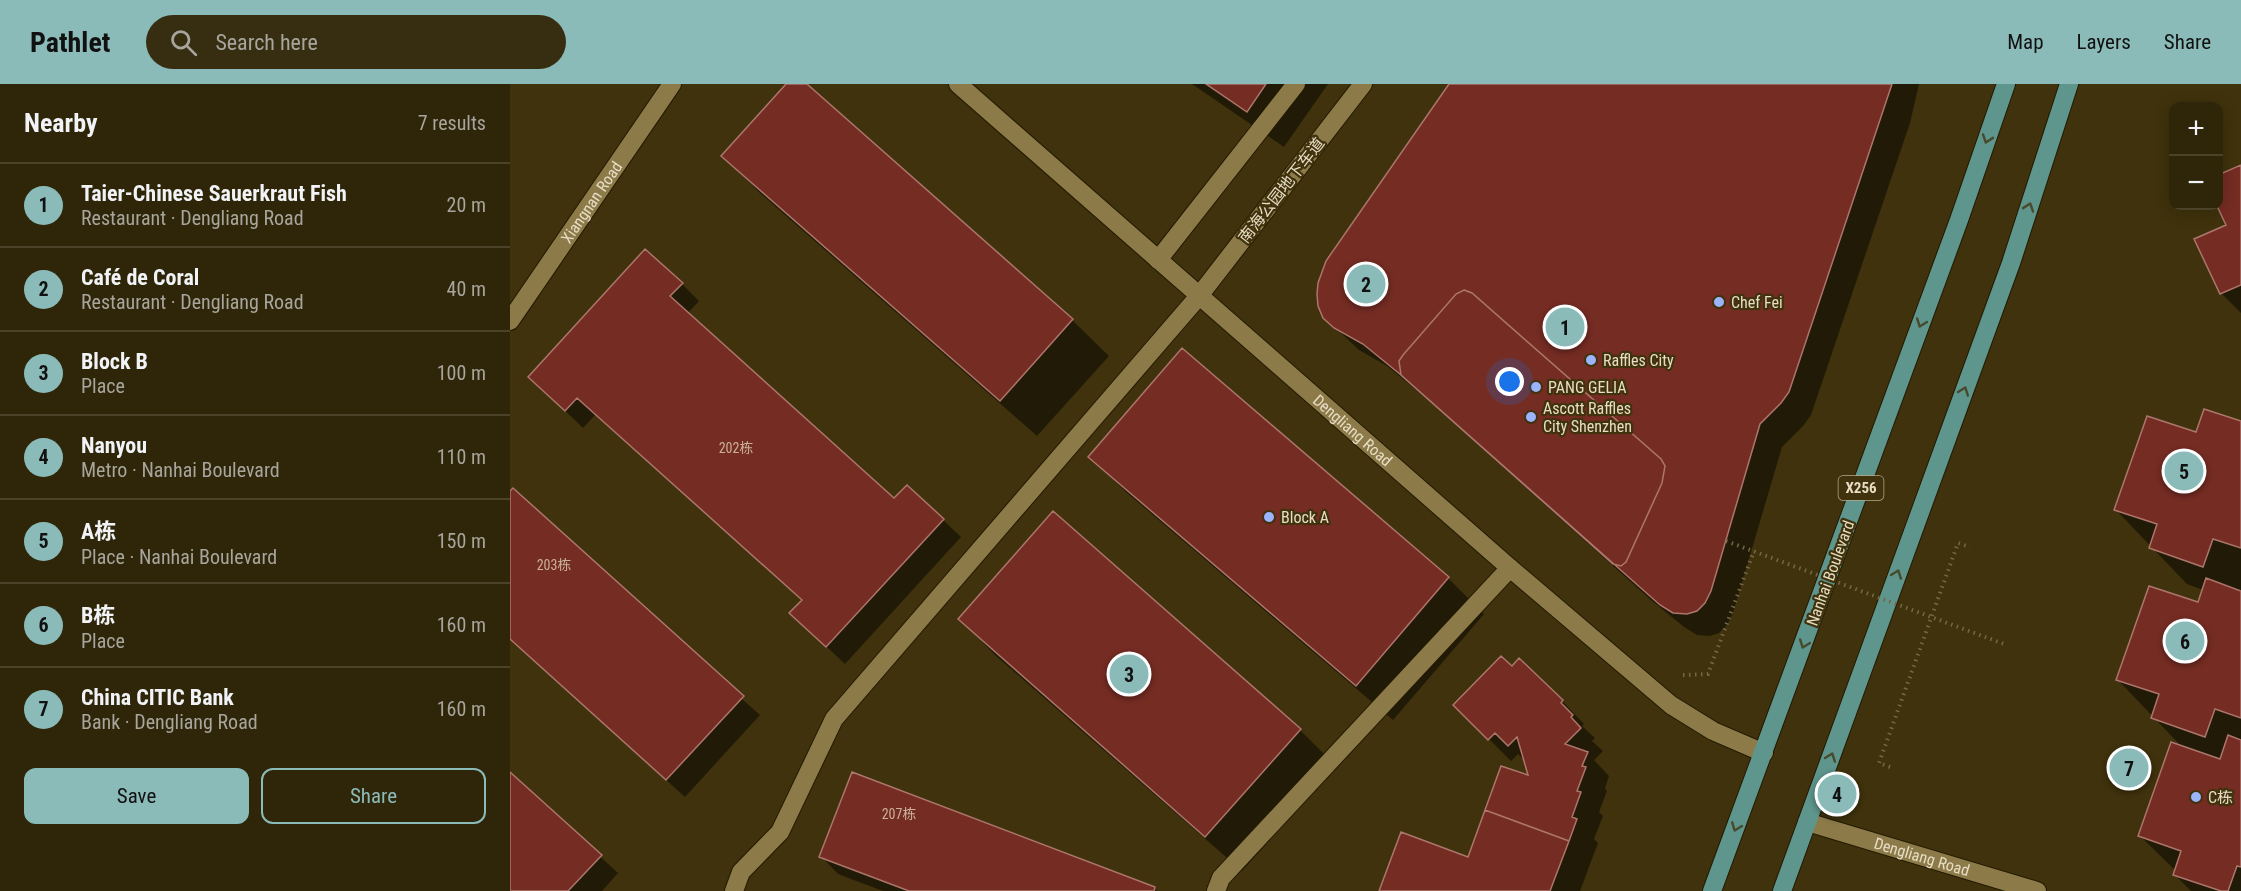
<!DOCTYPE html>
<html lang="en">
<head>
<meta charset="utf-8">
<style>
	body { margin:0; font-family:"Roboto Condensed","Noto Sans SC",sans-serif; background:#372e12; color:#f1f3f6 }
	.controls { position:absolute; right:18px; top:18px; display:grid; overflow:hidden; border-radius:12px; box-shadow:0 3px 15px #0003 }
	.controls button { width:54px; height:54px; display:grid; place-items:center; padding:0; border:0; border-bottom:2px solid #4a432a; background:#2f2609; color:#f1f3f6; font:30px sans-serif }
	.you { position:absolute; left:1000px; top:298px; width:21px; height:21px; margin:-15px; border:4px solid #fff; border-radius:50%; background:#1a73e8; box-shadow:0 0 0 9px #1a73e833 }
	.badge { display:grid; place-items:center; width:39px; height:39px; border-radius:50%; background:#8bbbb9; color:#111; font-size:20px; font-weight:700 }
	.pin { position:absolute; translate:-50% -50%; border:3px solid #fff; box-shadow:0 2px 6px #0006 }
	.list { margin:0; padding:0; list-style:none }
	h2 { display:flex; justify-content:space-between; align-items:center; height:78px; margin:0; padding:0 24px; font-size:26px }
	h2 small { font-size:20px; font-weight:400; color:#a7a59c }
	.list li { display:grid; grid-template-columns:39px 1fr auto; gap:18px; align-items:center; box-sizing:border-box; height:84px; padding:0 24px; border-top:2px solid #4a432a }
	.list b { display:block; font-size:22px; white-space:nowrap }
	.list p { margin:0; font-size:20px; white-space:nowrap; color:#a7a59c }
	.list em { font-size:20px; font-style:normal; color:#a7a59c }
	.actions { display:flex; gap:12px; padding:18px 24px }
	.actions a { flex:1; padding:14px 0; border:2px solid #8bbbb9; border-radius:12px; text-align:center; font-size:21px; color:#8bbbb9 }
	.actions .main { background:#8bbbb9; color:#111 }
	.icon { flex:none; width:33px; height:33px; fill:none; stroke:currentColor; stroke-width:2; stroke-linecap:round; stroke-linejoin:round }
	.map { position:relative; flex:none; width:1731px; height:807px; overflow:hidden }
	header { display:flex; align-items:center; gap:36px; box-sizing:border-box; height:84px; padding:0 30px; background:#8bbbb9; color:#111 }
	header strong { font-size:28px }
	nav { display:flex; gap:33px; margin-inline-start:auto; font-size:21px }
	.search { width:420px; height:54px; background:#372e12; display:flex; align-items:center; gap:15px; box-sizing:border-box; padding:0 21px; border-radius:33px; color:#a7a59c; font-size:22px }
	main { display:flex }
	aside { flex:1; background:#2f2609 }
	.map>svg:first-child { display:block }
	.shadow { fill:#0007 }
	.building { fill:#752c23; stroke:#ac766c; stroke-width:1.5 }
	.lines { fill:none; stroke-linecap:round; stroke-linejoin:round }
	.lane-casing { stroke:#231a02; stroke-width:20 }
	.street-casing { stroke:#231a02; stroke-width:20 }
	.secondary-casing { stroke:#231a02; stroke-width:20 }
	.primary-casing { stroke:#231a02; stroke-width:20 }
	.path { stroke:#746846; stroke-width:4; stroke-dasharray:1.5 4.5; stroke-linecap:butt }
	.lane { stroke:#8c7a49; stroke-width:18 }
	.street { stroke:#8c7a49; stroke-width:18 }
	.secondary { stroke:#8c7a49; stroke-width:18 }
	.primary { stroke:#5e958c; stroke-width:18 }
	.path-bridge { stroke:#746846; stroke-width:4; stroke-dasharray:1.5 4.5; stroke-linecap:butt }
	.oneway { stroke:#474b2c }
	.poi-dot { fill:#9cb4fd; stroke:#3f320c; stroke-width:2 }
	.labels { text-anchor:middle; stroke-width:4.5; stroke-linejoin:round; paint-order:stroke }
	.number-label { font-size:14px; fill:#cab19c }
	.shield { fill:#3f320c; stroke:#b5aa8d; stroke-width:1.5 }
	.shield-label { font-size:15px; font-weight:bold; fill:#e7ddc4 }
	.street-label { font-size:16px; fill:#e7ddc4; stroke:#3f320c }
	.poi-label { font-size:16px; fill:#e7ddc4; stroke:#3f320c; text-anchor:start }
</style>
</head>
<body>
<header>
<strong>Pathlet</strong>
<div class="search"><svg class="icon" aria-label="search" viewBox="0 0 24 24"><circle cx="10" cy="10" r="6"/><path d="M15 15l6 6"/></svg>Search here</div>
<nav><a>Map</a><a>Layers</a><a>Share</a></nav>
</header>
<main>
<aside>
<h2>Nearby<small>7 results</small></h2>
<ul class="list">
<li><span class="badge">1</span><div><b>Taier-Chinese Sauerkraut Fish</b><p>Restaurant · Dengliang Road</p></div><em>20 m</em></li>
<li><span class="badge">2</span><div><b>Café de Coral</b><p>Restaurant · Dengliang Road</p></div><em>40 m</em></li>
<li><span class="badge">3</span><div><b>Block B</b><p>Place</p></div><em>100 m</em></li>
<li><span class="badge">4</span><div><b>Nanyou</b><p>Metro · Nanhai Boulevard</p></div><em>110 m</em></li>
<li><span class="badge">5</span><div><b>A栋</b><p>Place · Nanhai Boulevard</p></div><em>150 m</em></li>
<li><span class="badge">6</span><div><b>B栋</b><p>Place</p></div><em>160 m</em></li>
<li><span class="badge">7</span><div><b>China CITIC Bank</b><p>Bank · Dengliang Road</p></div><em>160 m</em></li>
</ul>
<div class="actions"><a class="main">Save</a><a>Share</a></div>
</aside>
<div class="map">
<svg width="1731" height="807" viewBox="0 0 1731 807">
	<rect width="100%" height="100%" fill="#3f320c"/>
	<path class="shadow" d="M278,0h17l267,236 37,36 -72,80 -277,-243 -37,-37z
		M682,0h136l-44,63z
		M941,0h468l-9,39 -99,292 -7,10 -22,22 -49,166 -6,12 -8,8 -9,3 -13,-1 -13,-8 -33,-27 -225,-202 -39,-32 -28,-16 -35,-33z
		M1731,82v147l-20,-20 7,-68z
		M172,200l17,17 -11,12 207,187 48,20 18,17 -116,127 -54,-51 12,-12 -207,-187 -13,14 -53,-51z
		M672,266l266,228 36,36 -91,106 -267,-228 -36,-35z
		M1731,339v468h-50l-17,-17 2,-3 -36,-35 42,-89 -64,-67 81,-76 4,-14 -16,-6 -71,-74 81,-76z
		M0,409l250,222 -75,82 -175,-158z
		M450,535l340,111 36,36 -94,105 -247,-216z
		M1002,584l50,33 22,23 -2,2 13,12 -3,3 11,10 -9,9 15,16 -4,12 2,3 -8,21 4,4 -9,23 4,4 -18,48h-199l88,-33 61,-80 -4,-16 -8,-8 -7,7 -56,-56z
		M0,690l108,99 -16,18h-92z
		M311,772l333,32 3,3h-274l-45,-17z"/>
	<path class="building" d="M276,0h21l266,235 -73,82 -279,-245z
		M696,0h60l-19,28z
		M939,0h443l-103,308 -8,11 -21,21 -49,167 -6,12 -8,8 -10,3 -14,-1 -13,-8 -259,-230 -38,-31 -29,-16 -11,-10 -5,-12 -1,-12 1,-11 8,-22z
		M1731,81v120l-21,9 -26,-55 32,-14 -9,-19h1v-31z
		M135,165l38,34 -13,13 224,202 13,-13 37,34 -118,128 -37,-34 13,-13 -225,-202 -12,13 -37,-34z
		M954,206l8,3 189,166 4,7 -3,17 -36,79 -5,4 -8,-2 -212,-189 -2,-14 4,-6 53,-61z
		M672,264l267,229 -93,109 -268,-229z
		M1694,325l37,12v127l-28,-9 -10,28 -54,-19 8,-24 -43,-14 33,-94 49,16z
		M3,404l231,208 -78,84 -156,-141v-148z
		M543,427l248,218 -96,108 -247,-218z
		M1696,494l35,13v127l-26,-9 -10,28 -54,-19 8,-24 -43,-14 33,-94 49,16z
		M991,572l11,10 7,-8 44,42 -2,3 12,12 -2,2 10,11 -16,16 23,8 -6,14 4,1 -9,24 4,1 -9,25 5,2 -8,22 -84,-31 16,-44 27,9 -11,-38 -9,9 -13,-13 -7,7 -35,-35z
		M1718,651l13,5v127l-4,-1 -9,25h-7l-48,-16 8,-24 -43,-15 33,-94 49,17z
		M0,688l92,83 -34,36h-58z
		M342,688l303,115 -1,4h-245l-90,-34z
		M975,726l84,31 -19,50h-171l22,-59 67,25z"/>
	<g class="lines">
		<g class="lane-casing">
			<path id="lane" d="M689,212l164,-212"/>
		</g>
		<g class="street-casing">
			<path id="street" d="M648,176l138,-176
				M224,807l7,-19 39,-40 54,-113 365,-423
				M706,807l5,-13 289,-310"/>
		</g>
		<g class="secondary-casing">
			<g id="secondary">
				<path id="s1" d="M448,0l552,484 161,137 42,26 51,22"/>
				<path id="s2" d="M0,237l162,-237"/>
				<path id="s3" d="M1297,738l230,69"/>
			</g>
		</g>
		<g class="primary-casing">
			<path id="primary" d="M1202,807l247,-671 47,-136
				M1272,807l229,-628 58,-179"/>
		</g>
		<path class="path" d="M1173,591l25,-1 46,-123
			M1380,683l-11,-4 79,-220 12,4"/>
		<use href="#lane" class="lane"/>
		<use href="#street" class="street"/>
		<use href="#secondary" class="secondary"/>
		<use href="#primary" class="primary"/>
		<path class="path-bridge" d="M1216,457l278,103"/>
	</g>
	<defs><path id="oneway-chevron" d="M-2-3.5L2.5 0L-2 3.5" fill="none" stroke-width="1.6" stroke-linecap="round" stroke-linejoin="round" transform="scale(1.5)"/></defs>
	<g class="oneway">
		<use href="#oneway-chevron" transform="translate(1477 55) rotate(109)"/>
		<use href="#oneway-chevron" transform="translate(1519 123) rotate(-71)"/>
		<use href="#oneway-chevron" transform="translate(1411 239) rotate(110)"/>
		<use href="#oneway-chevron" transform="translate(1454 307) rotate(-70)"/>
		<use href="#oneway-chevron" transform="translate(1387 490) rotate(-70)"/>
		<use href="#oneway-chevron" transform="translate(1294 560) rotate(110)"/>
		<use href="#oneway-chevron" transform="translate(1321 673) rotate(-70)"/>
		<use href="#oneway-chevron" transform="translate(1226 743) rotate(111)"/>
	</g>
	<g class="poi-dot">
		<circle cx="1209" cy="218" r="6"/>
		<circle cx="1081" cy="276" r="6"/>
		<circle cx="1026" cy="303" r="6"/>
		<circle cx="1021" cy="333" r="6"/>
		<circle cx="759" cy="433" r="6"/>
		<circle cx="1686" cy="713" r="6"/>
	</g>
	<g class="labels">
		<g class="number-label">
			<text x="226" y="369">202栋</text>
			<text x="44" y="486">203栋</text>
			<text x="389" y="735">207栋</text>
		</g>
		<rect class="shield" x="1328.5" y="392" width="45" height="24" rx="4.5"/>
		<g class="shield-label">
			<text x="1351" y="409">X256</text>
		</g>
		<g class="street-label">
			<text transform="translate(771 106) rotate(-52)" y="6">南海公园地下车道</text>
			<text dy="6" stroke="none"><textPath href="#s2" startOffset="144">Xiangnan Road</textPath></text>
			<text dy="6" stroke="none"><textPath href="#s1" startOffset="525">Dengliang Road</textPath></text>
			<text transform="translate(1320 489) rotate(-70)" y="6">Nanhai Boulevard</text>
			<text dy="6" stroke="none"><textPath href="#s3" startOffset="120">Dengliang Road</textPath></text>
		</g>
		<g class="poi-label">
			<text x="1221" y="224">Chef Fei</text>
			<text x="1093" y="282">Raffles City</text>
			<text x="1038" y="309">PANG GELIA</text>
			<text x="1033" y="330">Ascott Raffles<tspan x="1033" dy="18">City Shenzhen</tspan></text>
			<text x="771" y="439">Block A</text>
			<text x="1698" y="719">C栋</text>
		</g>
	</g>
</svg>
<div class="controls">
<button>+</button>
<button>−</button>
</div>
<div class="you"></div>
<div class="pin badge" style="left:1055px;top:243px">1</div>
<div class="pin badge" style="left:856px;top:200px">2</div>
<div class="pin badge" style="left:619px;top:590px">3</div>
<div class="pin badge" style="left:1327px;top:710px">4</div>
<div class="pin badge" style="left:1674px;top:387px">5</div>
<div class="pin badge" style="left:1675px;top:557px">6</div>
<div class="pin badge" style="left:1619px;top:684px">7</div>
</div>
</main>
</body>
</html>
